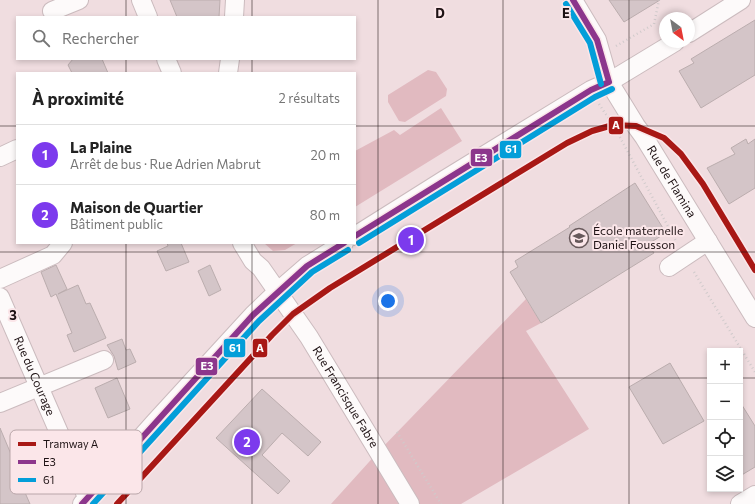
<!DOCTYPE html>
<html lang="fr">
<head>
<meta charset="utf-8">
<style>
	body { margin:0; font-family:Commissioner,sans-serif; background:#f6f6f6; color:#222 }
	.controls { position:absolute; right:12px; bottom:12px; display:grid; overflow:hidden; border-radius:0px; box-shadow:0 2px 6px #0003 }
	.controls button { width:36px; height:36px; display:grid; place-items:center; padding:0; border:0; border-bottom:1px solid #e0e0e0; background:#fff; color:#222; font:20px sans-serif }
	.compass { position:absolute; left:659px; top:12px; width:36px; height:36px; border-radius:50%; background:#fff; box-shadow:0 2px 6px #0003; rotate:148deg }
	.you { position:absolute; left:388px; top:301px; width:14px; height:14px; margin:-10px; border:3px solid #fff; border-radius:50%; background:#1a73e8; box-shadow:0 0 0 6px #1a73e833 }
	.badge { display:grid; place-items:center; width:26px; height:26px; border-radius:50%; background:#7c3aed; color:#fff; font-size:13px; font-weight:700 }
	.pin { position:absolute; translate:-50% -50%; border:2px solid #fff; box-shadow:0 1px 4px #0006 }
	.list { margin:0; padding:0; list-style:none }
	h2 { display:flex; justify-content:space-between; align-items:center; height:52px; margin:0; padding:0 16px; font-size:17px }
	h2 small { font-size:13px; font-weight:400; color:#767676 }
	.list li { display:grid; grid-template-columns:26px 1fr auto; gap:12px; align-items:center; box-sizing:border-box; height:60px; padding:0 16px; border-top:1px solid #e0e0e0 }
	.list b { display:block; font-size:15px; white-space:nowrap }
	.list p { margin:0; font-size:13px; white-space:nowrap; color:#767676 }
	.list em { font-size:13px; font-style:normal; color:#767676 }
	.icon { flex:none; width:22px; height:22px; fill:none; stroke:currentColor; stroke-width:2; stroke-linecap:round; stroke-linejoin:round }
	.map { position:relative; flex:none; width:755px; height:504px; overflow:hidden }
	.search { position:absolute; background:#fff; box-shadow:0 2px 6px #0003; left:16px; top:16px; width:340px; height:44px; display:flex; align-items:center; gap:10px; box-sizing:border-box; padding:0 14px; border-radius:0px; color:#767676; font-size:15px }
	.panel { position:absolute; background:#fff; box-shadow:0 2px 6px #0003; left:16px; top:72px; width:340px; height:172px; border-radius:0px }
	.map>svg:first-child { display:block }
	.green { fill:#e1bac0 }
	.building { fill:#d4c5c8; stroke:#bbadae }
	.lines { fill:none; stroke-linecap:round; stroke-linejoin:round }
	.minor-casing { stroke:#cbbbbe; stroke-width:20 }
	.path { stroke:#d0cacb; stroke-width:2.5; stroke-dasharray:1 3; stroke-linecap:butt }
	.minor { stroke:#fdfafa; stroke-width:18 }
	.bus-1-casing { stroke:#fbe6e9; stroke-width:9 }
	.bus-2-casing { stroke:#fbe6e9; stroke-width:9 }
	.bus-1 { stroke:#8c368c; stroke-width:6 }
	.bus-2 { stroke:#039ed9; stroke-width:6 }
	.tram-1-casing { stroke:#fbe6e9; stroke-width:9 }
	.tram-1 { stroke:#a81815; stroke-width:6 }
	.grid { fill:none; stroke:#1e1214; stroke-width:1; stroke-opacity:0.55 }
	.labels { text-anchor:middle; stroke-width:4; stroke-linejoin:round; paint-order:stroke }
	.street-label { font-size:12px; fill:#1e1214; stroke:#fbe6e9 }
	.poi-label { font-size:12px; fill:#1e1214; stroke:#fbe6e9; text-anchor:start }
	.key { fill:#fbe6e9; stroke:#b9a6a9; stroke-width:1 }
	.key-label { font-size:11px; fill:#1e1214 }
	.grid-label { font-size:13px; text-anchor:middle; font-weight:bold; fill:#1e1214; stroke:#fbe6e9; stroke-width:4; stroke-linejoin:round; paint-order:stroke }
	.line-badge { stroke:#fbe6e9; stroke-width:1.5 }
	.badge-label { font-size:11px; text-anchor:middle; font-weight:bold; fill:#fff }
</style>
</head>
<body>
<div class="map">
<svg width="755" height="504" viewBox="0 0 755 504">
	<rect width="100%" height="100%" fill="#f0dde0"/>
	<path class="green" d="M428,70l8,2 11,17 -1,7 -41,26 -6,-1 -11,-19v-7z
		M441,108l21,33 -107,66v-56l39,-21 6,5z
		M264,243h33l-12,7 -12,1z
		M526,299l15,24 -15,8 63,98 -128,75h-130l47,-52z"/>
	<path class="building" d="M170,0h50l-1,17h-42z
		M609,0h51l-36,22z
		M755,20v55l-54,33 -22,-37 15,-8 -3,-4z
		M73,59h29l6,14h-36l-4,-8z
		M746,139l2,5 7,-5v49l-26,16 -22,-36 28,-14 -4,-6z
		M635,183l31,50 -18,11 6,9 -113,70 -31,-51 8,-5 -3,-6 55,-34 -1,-1z
		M167,243h14l8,19 -23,9 -9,-20 11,-5z
		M56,265l11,24 -9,5 20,-9 8,19 4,-1 16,35 -32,14 -7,-17 5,-2 -16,-39 -5,3 -10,-25z
		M210,265l11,25 -12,6 -11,-25z
		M122,339l4,11 4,-1 6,13 -18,8 -4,-14 -7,-11z
		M670,363l34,58 -41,23 -34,-57z
		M117,378l13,31 -22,9 -13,-30z
		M262,389l59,53 -13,14 -26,-23 -20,22 28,26 -12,13 -62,-56z
		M740,402l15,24v41l-15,9z
		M0,428l21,50 -2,1 11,25h-30z"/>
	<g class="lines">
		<g class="minor-casing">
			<g id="minor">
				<path d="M141,0l7,17"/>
				<path id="s1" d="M573,0l24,40 12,42 27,44 8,11 111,181"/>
				<path d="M52,11l27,-11"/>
				<path d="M234,17l1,-17"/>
				<path d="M689,33l52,-33"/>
				<path d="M166,59l6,14"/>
				<path d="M228,73l2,-14"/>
				<path d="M0,157l17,-8"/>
				<path d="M355,236l89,-56 147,-90 18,-8 66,-40"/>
				<path id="s2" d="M242,243l11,18 8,7 48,69 101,167"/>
				<path d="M669,267l39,-26"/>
				<path d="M0,279l53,-24 10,-12"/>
				<path id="s3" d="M0,297l90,207"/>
				<path d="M0,403l104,-43"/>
				<path d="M82,504l73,-82 98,-107 24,-23 30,-26 37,-23"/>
				<path d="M740,504l15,-9"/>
			</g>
		</g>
		<path class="path" d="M616,46l38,-22 5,-24
			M599,104l10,15
			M616,130l60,111
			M694,272l61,100
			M397,432l44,72"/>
		<use href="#minor" class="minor"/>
		<g class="bus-1-casing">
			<path id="bus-1" d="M573,0l24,40 12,42
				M355,236l236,-146 18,-8
				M82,504l171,-189 54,-49 37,-23"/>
		</g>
		<g class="bus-2-casing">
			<path id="bus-2" d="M566,4l24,39 11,41
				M359,243l236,-146 17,-8
				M93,504l166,-183 53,-49 36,-22"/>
		</g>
		<use href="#bus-1" class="bus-1"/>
		<use href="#bus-2" class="bus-2"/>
		<g class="tram-1-casing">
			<path id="tram-1" d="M117,504l155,-169 21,-21 37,-26 237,-145 25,-12 21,-6 23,1 28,12 17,16 22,30 52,86"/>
		</g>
		<use href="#tram-1" class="tram-1"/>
	</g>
	<path class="grid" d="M126,0v17M252,0v17M378,0v504M503,0v504M629,0v504M126,59v14M252,59v14M0,126h17M355,126h400M126,243v261M252,243v261M0,252h755M0,378h710M740,378h15"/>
	<defs>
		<g id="school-ring" transform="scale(1)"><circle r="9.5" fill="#fbe6e9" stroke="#68595b" stroke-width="1.5"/><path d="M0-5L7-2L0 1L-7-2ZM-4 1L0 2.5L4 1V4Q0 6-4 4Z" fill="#68595b"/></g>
	</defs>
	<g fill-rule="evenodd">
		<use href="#school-ring" x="579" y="238"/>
	</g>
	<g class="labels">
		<g class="street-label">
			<text dy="4" stroke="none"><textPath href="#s1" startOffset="208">Rue de Flamina</textPath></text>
			<text dy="4" stroke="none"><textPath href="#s3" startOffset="86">Rue du Courage</textPath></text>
			<text dy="4" stroke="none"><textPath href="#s2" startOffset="186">Rue Francisque Fabre</textPath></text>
		</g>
		<g class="poi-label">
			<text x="593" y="235">École maternelle<tspan x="593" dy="14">Daniel Fousson</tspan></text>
		</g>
	</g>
	<rect x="10" y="430" width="132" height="64" rx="6" class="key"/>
	<rect x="18" y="442" width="18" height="4" fill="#a81815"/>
	<rect x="18" y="460" width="18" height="4" fill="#8c368c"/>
	<rect x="18" y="478" width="18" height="4" fill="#039ed9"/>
	<g class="key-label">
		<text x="43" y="448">Tramway A</text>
		<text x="43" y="466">E3</text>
		<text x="43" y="484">61</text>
	</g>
	<g class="grid-label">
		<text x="440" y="18">D</text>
		<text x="566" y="18">E</text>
		<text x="13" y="320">3</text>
	</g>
	<g class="line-badge">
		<rect x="608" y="116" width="16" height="19" rx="4" fill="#a81815"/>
		<rect x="499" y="140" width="23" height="19" rx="4" fill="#039ed9"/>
		<rect x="470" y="148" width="23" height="19" rx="4" fill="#8c368c"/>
		<rect x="223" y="338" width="23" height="20" rx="4" fill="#039ed9"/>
		<rect x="252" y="338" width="16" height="20" rx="4" fill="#a81815"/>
		<rect x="195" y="357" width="23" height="19" rx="4" fill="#8c368c"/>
	</g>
	<g class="badge-label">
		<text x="616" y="129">A</text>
		<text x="511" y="153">61</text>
		<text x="481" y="162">E3</text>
		<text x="235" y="352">61</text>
		<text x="260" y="352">A</text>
		<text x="207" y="370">E3</text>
	</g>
</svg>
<div class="controls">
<button>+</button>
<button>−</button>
<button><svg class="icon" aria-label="locate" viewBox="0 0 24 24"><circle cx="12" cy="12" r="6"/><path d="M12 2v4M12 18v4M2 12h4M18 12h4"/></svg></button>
<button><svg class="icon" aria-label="layers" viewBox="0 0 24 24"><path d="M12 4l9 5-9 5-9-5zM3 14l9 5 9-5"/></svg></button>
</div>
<svg class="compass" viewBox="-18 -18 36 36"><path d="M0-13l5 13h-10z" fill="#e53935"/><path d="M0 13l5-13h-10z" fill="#767676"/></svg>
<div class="you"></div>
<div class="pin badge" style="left:411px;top:240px">1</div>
<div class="pin badge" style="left:247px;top:442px">2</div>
<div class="search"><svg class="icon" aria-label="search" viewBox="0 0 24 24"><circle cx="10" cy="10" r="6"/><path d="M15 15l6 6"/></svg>Rechercher</div>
<section class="panel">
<h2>À proximité<small>2 résultats</small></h2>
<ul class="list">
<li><span class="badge">1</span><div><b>La Plaine</b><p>Arrêt de bus · Rue Adrien Mabrut</p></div><em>20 m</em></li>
<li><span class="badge">2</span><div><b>Maison de Quartier</b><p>Bâtiment public</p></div><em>80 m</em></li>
</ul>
</section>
</div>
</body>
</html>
